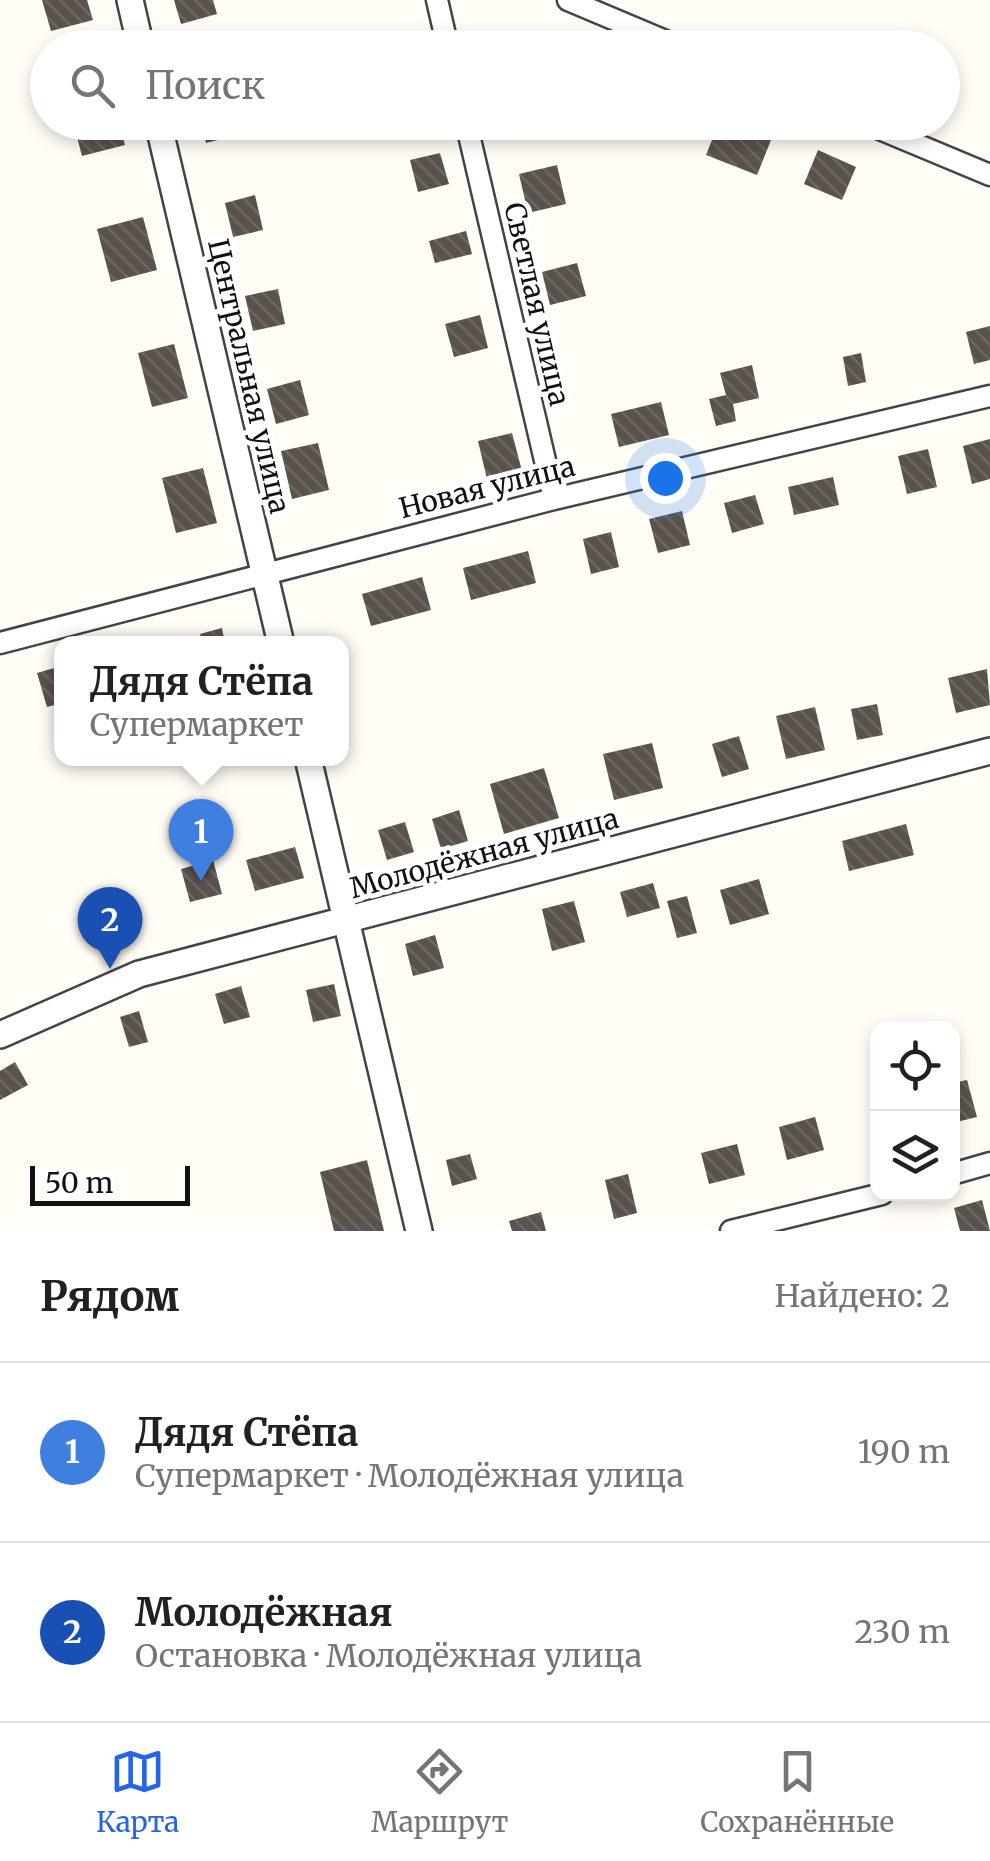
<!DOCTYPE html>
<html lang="ru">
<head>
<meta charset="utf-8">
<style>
	body { margin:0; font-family:Merriweather,serif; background:#f2f2f2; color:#202124 }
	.controls { position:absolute; right:30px; bottom:30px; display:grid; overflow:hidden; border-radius:20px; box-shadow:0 5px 15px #0003 }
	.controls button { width:90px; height:90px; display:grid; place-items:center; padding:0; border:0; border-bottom:2px solid #e0e0e0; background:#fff; color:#202124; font:50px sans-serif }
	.scale { position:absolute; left:30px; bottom:25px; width:160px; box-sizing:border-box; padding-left:10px; border:5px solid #111; border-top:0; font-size:28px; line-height:35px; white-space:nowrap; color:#111; -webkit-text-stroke:8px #fff; paint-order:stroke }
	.you { position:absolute; left:665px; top:478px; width:35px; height:35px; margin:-25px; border:8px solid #fff; border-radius:50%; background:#1a73e8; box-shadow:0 0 0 15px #1a73e833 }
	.badge { display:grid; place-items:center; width:65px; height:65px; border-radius:50%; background:#2563eb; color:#fff; font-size:32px; font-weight:700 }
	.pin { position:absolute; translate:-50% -82px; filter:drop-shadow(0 2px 5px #0008) }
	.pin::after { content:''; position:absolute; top:52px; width:35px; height:30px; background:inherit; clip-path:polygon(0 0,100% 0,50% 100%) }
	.popup { position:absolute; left:54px; top:636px; width:295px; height:130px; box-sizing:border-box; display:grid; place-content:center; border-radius:20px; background:#fff; filter:drop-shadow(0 2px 8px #0005); font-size:32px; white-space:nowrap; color:#757577 }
	.popup b { font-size:38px; color:#202124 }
	.popup::after { content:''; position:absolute; left:50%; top:100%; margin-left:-20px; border:20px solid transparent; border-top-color:#fff }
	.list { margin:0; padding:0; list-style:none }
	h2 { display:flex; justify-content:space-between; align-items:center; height:130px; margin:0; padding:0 40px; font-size:42px }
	h2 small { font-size:32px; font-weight:400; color:#757577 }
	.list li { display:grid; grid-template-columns:65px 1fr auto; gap:30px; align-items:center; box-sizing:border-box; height:180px; padding:0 40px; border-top:2px solid #e0e0e0 }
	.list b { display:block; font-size:38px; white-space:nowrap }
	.list p { margin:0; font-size:32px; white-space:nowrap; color:#757577 }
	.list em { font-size:32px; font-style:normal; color:#757577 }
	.icon { flex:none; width:55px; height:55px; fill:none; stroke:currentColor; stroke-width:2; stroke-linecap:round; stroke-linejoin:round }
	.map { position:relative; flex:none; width:990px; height:1231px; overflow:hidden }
	.search { position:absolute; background:#fff; box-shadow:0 5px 15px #0003; left:30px; right:30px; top:30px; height:110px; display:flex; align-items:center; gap:25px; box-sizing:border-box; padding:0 35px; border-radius:55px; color:#757577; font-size:38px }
	.sheet { height:490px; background:#fff }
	nav { display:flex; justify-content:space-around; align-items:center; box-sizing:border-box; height:140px; border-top:2px solid #e0e0e0; background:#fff; font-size:28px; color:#757577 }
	nav a { display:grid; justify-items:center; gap:5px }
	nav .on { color:#2563eb }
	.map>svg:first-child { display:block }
	.building { fill:url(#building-back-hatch) }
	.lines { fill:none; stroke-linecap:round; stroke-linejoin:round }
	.minor-casing { stroke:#444; stroke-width:25 }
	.tertiary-casing { stroke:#444; stroke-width:30 }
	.minor { stroke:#fff; stroke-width:20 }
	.tertiary { stroke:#fff; stroke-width:25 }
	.labels { text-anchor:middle; stroke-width:10; stroke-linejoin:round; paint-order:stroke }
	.street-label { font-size:28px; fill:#111; stroke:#fff }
</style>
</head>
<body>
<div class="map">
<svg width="990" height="1231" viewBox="0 0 990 1231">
	<defs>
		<pattern id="building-back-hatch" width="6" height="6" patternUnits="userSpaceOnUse" patternTransform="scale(2.5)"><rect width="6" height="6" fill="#5a524d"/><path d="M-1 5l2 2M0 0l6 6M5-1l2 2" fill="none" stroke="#6d6662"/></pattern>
	</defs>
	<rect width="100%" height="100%" fill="#fffdf5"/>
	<path class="building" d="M42,0h45l6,20 -42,11z
		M174,0h39l4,14 -36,10z
		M524,38l2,10h-35v-2z
		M73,122h46l6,23 -43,11z
		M201,122h37l3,12 -35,9z
		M719,122h22l32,13 -16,40 -51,-20z
		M818,150l38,17 -14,33 -38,-16z
		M440,153l9,31 -31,8 -8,-32z
		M557,165l9,39 -38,9 -9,-39z
		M255,195l8,35 -30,7 -8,-34z
		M143,217l14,53 -46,12 -14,-53z
		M466,231l6,23 -37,9 -6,-22z
		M577,263l9,33 -36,9 -8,-33z
		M278,289l7,35 -32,7 -8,-35z
		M480,315l8,33 -34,9 -9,-33z
		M990,326v34l-16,4 -8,-32z
		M174,344l14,54 -36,9 -14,-54z
		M861,353l5,29 -18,4 -5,-29z
		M752,365l7,33 -26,6 3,17 -20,5 -7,-27 17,-4 -6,-22z
		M300,380l9,35 -33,9 -9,-35z
		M661,402l8,33 -50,12 -8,-33z
		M512,433l10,38 -35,8 -9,-38z
		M990,439v40l-18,5 -9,-38z
		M318,443l11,47 -37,9 -11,-48z
		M928,449l9,38 -30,7 -9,-38z
		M203,468l14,55 -41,10 -14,-55z
		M833,477l6,28 -45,10 -6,-28z
		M755,495l9,29 -32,9 -8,-30z
		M682,511l8,34 -32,8 -9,-34z
		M611,532l8,35 -28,7 -8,-35z
		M528,551l8,32 -65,17 -8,-32z
		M422,577l9,33 -60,16 -9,-32z
		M222,628l3,16h-23l-2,-10z
		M61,666v37l-14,4 -10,-34z
		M987,669l3,36 -34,8 -8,-35z
		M877,704l6,31 -26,5 -6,-31z
		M815,707l10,43 -39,9 -10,-43z
		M739,736l10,33 -27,8 -10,-33z
		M652,743l11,45 -49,12 -11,-46z
		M544,768l15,50 -55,16 -14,-50z
		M459,810l9,31 -27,8 -9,-30z
		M405,822l9,30 -27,8 -9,-30z
		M906,824l8,31 -65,16 -7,-30z
		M295,847l9,31 -49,13 -9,-31z
		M213,860l9,34 -32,8 -9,-33z
		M759,879l10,35 -39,11 -10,-35z
		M653,883l7,25 -33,9 -7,-25z
		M687,896l10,37 -20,5 -10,-37z
		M574,901l11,41 -33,9 -10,-42z
		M435,935l9,33 -31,8 -8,-32z
		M334,984l7,32 -28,6 -7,-32z
		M241,986l9,31 -26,7 -9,-30z
		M139,1011l9,31 -19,5 -9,-30z
		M15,1062l13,23 -28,15v-29z
		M967,1080l10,37 -25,6v-40z
		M815,1117l9,33 -37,10 -8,-33z
		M737,1144l8,31 -36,9 -8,-31z
		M470,1154l7,25 -25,7 -6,-26z
		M367,1160l17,71h-50l-14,-59z
		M628,1174l9,39 -23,6 -9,-39z
		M982,1200l8,31h-30l-6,-23z
		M541,1212l5,19h-34l-3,-10z"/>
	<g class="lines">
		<g class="minor-casing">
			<path id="minor" d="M437,0l11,48
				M568,0l114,48
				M466,122l88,377
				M863,122l127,53
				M0,643l554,-144 436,-103
				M952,1174l38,-11
				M731,1231l151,-37"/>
		</g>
		<g class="tertiary-casing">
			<path id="tertiary" d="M130,0l11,48
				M158,122l123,522
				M308,758l111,473
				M0,1035l139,-61 851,-223"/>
		</g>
		<use href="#minor" class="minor"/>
		<use href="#tertiary" class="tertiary"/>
	</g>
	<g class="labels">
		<g class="street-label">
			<text transform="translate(537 304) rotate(77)" y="10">Светлая улица</text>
			<text transform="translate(249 376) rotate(77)" y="10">Центральная улица</text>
			<text transform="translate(487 487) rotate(-14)" y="10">Новая улица</text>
			<text transform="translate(484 853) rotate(-15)" y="10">Молодёжная улица</text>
		</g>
	</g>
</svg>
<div class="controls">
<button><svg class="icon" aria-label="locate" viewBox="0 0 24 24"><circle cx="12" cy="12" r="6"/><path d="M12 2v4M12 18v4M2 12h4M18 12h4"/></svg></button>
<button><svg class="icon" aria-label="layers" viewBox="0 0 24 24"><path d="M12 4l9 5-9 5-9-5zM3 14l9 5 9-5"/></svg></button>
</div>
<div class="scale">50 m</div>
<div class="you"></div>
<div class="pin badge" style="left:201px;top:881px;background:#3f7fe0">1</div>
<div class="popup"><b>Дядя Стёпа</b>Супермаркет</div>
<div class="pin badge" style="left:110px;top:969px;background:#1a4fb4">2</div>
<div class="search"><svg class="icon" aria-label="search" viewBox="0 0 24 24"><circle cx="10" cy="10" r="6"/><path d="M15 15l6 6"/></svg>Поиск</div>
</div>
<section class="sheet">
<h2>Рядом<small>Найдено: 2</small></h2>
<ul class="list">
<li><span class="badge" style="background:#3f7fe0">1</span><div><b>Дядя Стёпа</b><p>Супермаркет · Молодёжная улица</p></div><em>190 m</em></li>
<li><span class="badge" style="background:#1a4fb4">2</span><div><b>Молодёжная</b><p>Остановка · Молодёжная улица</p></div><em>230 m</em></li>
</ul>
</section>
<nav>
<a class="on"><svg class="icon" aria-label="map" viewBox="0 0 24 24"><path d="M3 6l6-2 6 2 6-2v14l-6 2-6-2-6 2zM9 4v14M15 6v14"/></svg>Карта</a>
<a><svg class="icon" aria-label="directions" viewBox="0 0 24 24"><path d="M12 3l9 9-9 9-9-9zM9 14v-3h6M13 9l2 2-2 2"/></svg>Маршрут</a>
<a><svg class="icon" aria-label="saved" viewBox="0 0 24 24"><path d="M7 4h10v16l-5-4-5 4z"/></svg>Сохранённые</a>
</nav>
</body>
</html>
